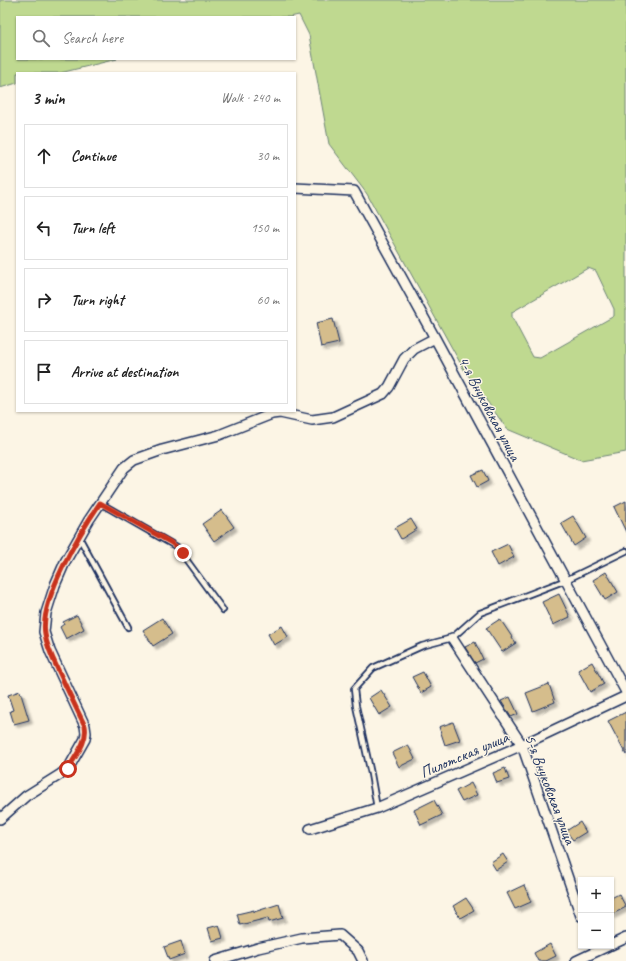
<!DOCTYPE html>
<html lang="en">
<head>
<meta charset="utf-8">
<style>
	body { margin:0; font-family:Caveat,sans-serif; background:#f2f2f2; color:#222 }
	.controls { position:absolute; right:12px; bottom:12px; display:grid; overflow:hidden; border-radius:0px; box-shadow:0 1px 3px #0004 }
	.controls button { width:36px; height:36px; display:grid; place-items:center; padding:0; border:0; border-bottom:1px solid #e0e0e0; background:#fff; color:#222; font:20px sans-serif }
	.stop { position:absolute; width:12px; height:12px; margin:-9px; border:3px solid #c8321e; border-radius:50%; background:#fff }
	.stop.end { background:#c8321e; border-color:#fff; box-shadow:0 1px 4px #0008 }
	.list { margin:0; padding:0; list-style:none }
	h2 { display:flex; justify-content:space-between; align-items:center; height:52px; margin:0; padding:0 16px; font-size:17px }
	h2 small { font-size:13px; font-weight:400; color:#767676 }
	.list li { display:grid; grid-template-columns:26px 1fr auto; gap:12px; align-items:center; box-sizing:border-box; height:64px; margin:0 8px 8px; padding:0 8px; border:1px solid #e0e0e0; border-radius:0px }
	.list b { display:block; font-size:15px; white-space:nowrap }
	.list em { font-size:13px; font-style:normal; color:#767676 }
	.icon { flex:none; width:22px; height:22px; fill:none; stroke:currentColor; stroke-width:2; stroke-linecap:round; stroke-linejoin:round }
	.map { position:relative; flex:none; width:626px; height:961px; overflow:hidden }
	.search { position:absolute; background:#fff; box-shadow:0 1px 3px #0004; left:16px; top:16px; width:280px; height:44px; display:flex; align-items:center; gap:10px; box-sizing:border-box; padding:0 14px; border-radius:0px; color:#767676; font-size:15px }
	.panel { position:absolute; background:#fff; box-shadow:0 1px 3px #0004; left:16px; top:72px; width:280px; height:340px; border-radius:0px }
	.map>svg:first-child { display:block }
	.green { fill:#bfd990; stroke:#6d8477; fill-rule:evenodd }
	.building { fill:#d5bd8c; stroke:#1b2f5e; filter:url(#shadow) }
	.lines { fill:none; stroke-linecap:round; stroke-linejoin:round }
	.lane-casing { stroke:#1b2f5e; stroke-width:8 }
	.street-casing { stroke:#1b2f5e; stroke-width:12 }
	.lane { stroke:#fcf5e5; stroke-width:4.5 }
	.street { stroke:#fcf5e5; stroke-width:9 }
	.route { stroke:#c8321e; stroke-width:5 }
	.labels { text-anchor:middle; stroke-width:3; stroke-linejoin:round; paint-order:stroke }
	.street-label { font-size:16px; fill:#1b2f5e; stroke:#fcf5e5 }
</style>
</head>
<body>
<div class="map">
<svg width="626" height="961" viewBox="0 0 626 961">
	<defs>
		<filter id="shadow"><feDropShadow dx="3.5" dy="3.5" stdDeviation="1" flood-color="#0004"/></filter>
	</defs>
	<rect width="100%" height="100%" fill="#fcf5e5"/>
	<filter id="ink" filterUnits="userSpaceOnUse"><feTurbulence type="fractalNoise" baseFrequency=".025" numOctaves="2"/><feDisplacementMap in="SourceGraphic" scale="8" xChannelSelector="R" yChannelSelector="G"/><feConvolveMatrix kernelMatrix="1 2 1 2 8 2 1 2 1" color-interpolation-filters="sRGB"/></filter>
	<g filter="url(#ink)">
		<path class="green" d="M0,0h626v452l-45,8 -74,-31 -44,-61 -96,-174 -38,-50 -20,-109 -10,-20 -9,2h-273v42h100l-57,14h-43v10l-17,5zM588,268l8,3 18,38v7l-74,42 -7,-1 -21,-40v-5z"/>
		<path class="building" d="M333,319l6,24 -18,4 -5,-24z
			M483,470l5,11 -11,6 -6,-12z
			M626,501v31l-12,-25z
			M222,510l12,17 -20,14 -12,-17z
			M573,516l13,22 -12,8 -13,-23z
			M411,519l6,10 -16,10 -6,-11z
			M508,544l6,13 -16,9 -7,-14z
			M606,572l12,20 -13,8 -12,-20z
			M559,594l11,23 -17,8 -11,-23z
			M77,615l7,14 -18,10 -6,-12 4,-3 -1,-2z
			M162,618l10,16 -19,12 -10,-16z
			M500,619l16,24 -14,9 -16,-24z
			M282,626l6,11 -14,8 -6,-11z
			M475,642l8,17 -8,4 -10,-16z
			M592,662l12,22 -14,8 -12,-22z
			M423,672l8,15 -10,6 -9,-16z
			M549,684l6,18 -22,9 -7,-18z
			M381,690l11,17 -13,8 -10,-17z
			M20,691l9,29 -15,4 -4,-13 3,-1 -5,-15z
			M510,697l8,17 -7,3 -10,-16z
			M626,712v43l-18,-34z
			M453,722l7,18 -15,5 -6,-18z
			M408,745l7,14 -16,8 -7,-14z
			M505,768l4,11 -12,4 -4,-10z
			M471,783l6,12 -15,7 -6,-11z
			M434,800l8,15 -21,10 -7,-15z
			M580,822l6,10 -13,8 -7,-9z
			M503,854l5,8 -12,8 -5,-8z
			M524,885l7,17 -16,7 -8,-16z
			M619,894l7,13 -15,8v-17z
			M466,898l8,12 -14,8 -7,-12z
			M279,904l4,14 -14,4 -1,-4 -28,7 -3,-11 17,-4v2z
			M219,925l4,13 -11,3 -4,-13z
			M181,941l4,13 -16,6 -5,-13z
			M550,944l6,12 -10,5h-8l-4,-8z"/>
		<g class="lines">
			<g class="lane-casing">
				<path id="lane" d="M100,503l77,44 46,63
					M79,537l49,90
					M377,808l-6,-34 -15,-68 -2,-17 19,-21 49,-22 30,-8 28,-25 86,-33 60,-29"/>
			</g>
			<g class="street-casing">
				<path id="street" d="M295,188l59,3 81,147 191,354
					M452,638l70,107 59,171
					M0,819l26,-23 35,-22 7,-5 17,-30 1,-6 -1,-7 -35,-75 -6,-19 2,-19 9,-28 10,-23 24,-42 35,-52 10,-8 28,-10 57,-15 53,-21 8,-1 32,7 21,-3 50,-23 6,-7 15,-28 10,-10 21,-11
					M310,829l67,-21 145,-63 104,-49
					M611,945l15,-7
					M215,961l43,-13 44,-10 38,-3 18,16 5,10
					M576,961l32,-15"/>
			</g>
			<use href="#lane" class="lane"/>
			<use href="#street" class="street"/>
		</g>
	</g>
	<g class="lines" filter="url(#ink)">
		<path class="route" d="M68,769c7,-13 20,-27 17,-43 -8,-16 -16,-33 -24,-50 -6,-13 -14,-27 -16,-42 -6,-34 36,-103 55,-131l70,39 7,5 6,6"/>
	</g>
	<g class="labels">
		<g class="street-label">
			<text transform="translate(490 408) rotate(62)" y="6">4-я Внуковская улица</text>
			<text transform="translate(464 754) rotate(-23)" y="6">Пилотская улица</text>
			<text transform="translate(551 789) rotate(69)" y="6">5-я Внуковская улица</text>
		</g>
	</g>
</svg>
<div class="controls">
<button>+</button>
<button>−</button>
</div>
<div class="stop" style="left:68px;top:769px"></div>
<div class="stop end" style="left:183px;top:553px"></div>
<div class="search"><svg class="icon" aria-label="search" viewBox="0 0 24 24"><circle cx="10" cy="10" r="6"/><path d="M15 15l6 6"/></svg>Search here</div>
<section class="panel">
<h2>3 min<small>Walk · 240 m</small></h2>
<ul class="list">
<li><svg class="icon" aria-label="ahead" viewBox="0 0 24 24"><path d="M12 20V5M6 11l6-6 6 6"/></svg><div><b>Continue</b></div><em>30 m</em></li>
<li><svg class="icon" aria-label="left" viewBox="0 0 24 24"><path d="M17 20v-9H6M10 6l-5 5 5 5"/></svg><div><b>Turn left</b></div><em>150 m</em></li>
<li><svg class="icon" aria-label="right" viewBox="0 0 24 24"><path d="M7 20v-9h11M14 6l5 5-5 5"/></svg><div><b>Turn right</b></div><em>60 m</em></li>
<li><svg class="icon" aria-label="arrive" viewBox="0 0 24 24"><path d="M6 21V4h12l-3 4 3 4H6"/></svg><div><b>Arrive at destination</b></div></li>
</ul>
</section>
</div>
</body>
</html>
